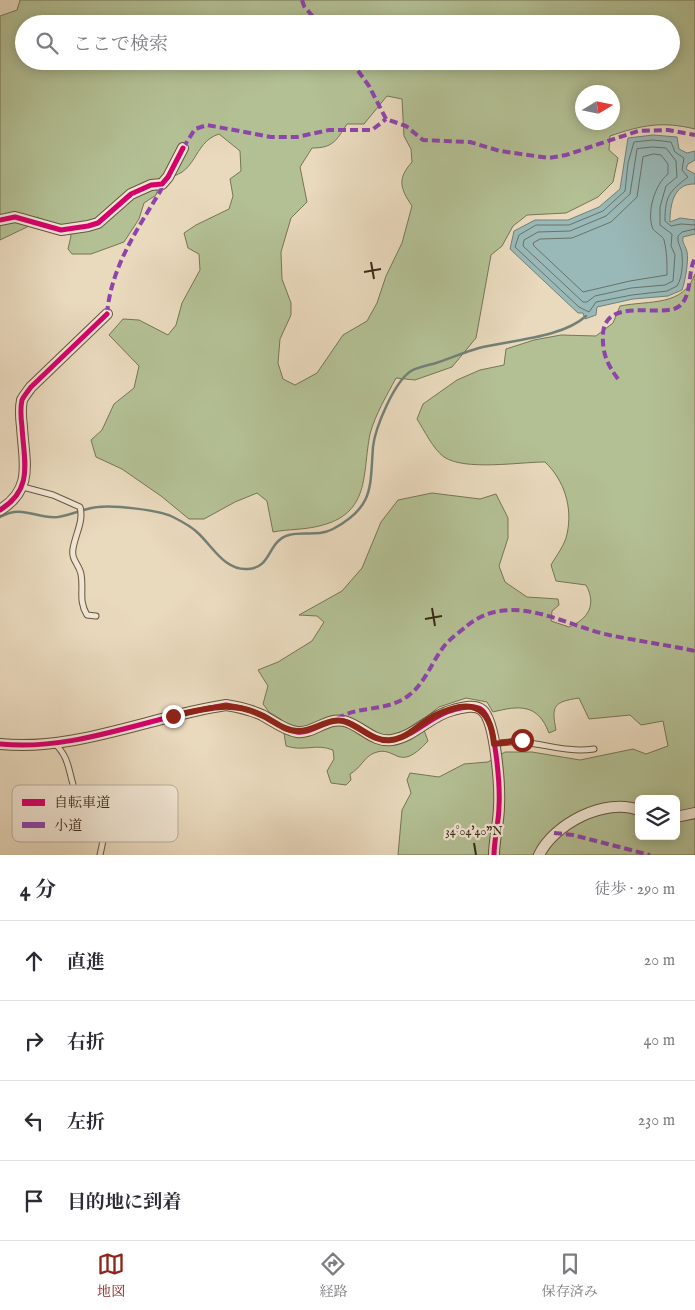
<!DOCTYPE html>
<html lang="ja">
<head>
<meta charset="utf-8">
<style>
	body { margin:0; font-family:"IM FELL English","Noto Serif JP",serif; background:#f2f2f3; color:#2b2b33 }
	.controls { position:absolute; right:15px; bottom:15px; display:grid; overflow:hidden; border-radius:8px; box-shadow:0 2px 12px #0003 }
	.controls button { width:45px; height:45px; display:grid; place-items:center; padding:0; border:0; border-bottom:1px solid #e1e1e2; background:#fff; color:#2b2b33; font:25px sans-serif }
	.compass { position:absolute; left:575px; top:85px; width:45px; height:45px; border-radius:50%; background:#fff; box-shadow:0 2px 12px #0003; rotate:80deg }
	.stop { position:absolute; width:15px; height:15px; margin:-11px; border:4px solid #8f2418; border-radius:50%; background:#fff }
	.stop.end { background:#8f2418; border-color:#fff; box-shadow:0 1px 5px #0008 }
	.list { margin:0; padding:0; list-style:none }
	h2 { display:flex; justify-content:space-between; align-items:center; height:65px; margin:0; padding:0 20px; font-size:21px }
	h2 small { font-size:16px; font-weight:400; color:#7c7c81 }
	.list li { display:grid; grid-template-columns:32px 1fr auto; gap:15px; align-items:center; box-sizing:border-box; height:80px; padding:0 20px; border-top:1px solid #e1e1e2 }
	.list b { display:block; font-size:19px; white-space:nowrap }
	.list em { font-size:16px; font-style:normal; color:#7c7c81 }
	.icon { flex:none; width:28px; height:28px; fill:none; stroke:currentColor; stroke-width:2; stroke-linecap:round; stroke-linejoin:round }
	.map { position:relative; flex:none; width:695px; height:855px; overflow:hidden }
	.search { position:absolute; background:#fff; box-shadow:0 2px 12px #0003; left:15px; right:15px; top:15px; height:55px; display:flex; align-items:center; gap:12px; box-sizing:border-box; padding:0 18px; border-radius:28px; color:#7c7c81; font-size:19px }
	.sheet { height:385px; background:#fff }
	nav { display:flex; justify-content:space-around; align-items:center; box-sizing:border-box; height:70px; border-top:1px solid #e1e1e2; background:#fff; font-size:14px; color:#7c7c81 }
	nav a { display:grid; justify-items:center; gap:2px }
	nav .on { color:#8f2418 }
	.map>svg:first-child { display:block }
	.green { fill:#b3c094; stroke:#767555; fill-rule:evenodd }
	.water { fill:#99b9b8; stroke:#738077 }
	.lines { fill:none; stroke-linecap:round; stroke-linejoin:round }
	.shore { stroke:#6a7267; stroke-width:1 }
	.stream { stroke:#738077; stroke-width:2.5 }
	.lane-casing { stroke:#665640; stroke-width:7 }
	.street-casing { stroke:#665640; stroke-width:12 }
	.lane { stroke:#f1e6d4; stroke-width:5 }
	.street { stroke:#f1e6d4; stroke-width:10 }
	.quiet { stroke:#8e44ad; stroke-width:4; stroke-dasharray:8 4; stroke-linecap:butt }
	.cycleway-casing { stroke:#f1e6d4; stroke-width:8 }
	.cycleway { stroke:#d6006c; stroke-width:5 }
	.route { stroke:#8f2418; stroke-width:6 }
	.ticks { fill:none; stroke:#3a2a16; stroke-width:2 }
	.key { fill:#f1e6d4; stroke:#baae9b; stroke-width:1 }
	.key-label { font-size:14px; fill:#3a2a16 }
	.ticks-label { font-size:12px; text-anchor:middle; fill:#3a2a16; stroke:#f1e6d4; stroke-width:4.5; stroke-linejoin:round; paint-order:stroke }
</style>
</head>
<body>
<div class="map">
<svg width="695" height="855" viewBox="0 0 695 855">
	<rect width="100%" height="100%" fill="#e9d9bd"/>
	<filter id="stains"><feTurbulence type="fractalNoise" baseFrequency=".004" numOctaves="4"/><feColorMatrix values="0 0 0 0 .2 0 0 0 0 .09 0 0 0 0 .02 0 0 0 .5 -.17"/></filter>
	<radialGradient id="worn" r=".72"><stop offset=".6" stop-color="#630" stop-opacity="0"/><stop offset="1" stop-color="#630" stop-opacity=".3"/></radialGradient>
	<path class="green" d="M20,0h675v129c-33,-8 -53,-4 -85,7l-1,14 9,8 -5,24 -15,15 -32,16 -39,2 -14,11 -11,20 -11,9 -15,83 -24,29 -37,13 -19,-2c-9,17 -21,37 -26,56 -8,40 1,80 -51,92 -15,4 -31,3 -46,6l-6,-31 -10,-8 -22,9 -31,17h-15l-28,-23 -39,-27 -26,-12 -5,-17 11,-10 12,-26 20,-16 5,-22 -30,-31 14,-16 16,1 29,15 8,-10 6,-22 18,-33 -1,-16 -11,-6 -4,-15 12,-8 33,-16 4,-13 -3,-17 11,-8 -1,-20 -21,-17c-28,9 -20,43 -58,44l-5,17 -12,8 -5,16 -15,23 -33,12h-19l-4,-5 3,-13 -4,-10 -13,1 -17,-10 -8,9 -29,14v-224l17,-6zM24,24h647v37h-647zM582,92h30v30h-30zM387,96l15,3 2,37 7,13 1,13c-15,17 -12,26 0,44l-10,37 -16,33 -9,27 -10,18 -24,14 -26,38 -22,12 -12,-6 -5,-16 2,-24 11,-24v-12l-9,-24 -1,-27 10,-34 16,-16 -7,-35 12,-19c21,0 24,-7 35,-24h17z
		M695,274v581h-297l4,-45 9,-17 -4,-13 3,-7 29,4 25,-13 24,-2 17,-10h27l48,8 53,-11 13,5 22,-8 -5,-25 -22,4 -11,-10 -41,4 -10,-21c-25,4 -28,7 -23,32l-7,3c-11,-29 -29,-28 -56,-21l-6,-10 -21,-4 -27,9 -13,10 -2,13 4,11c-31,34 -31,3 -54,12 -10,4 -14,16 -24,21l1,6 -5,5 -15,-2 -4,-12 7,-12 -1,-9c-18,-7 -28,2 -47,-4l-4,-26 -13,-8 -6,-8 5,-18 -10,-16 20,-8 34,-21 12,-19 -7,-6 -18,-1 43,-24 20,-23 19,-46 17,-22 34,-7 48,6 16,-5 12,24v20l-9,28 6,16 22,15 31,2 1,6 -7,6 -1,10 18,6c19,-8 28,-22 17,-42l-30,-4 -5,-16c5,-9 14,-20 16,-31 6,-27 -3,-54 -22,-72 -26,0 -80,9 -101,-5 -11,-8 -20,-27 -27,-38l6,-15 34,-24 23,-10 24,-5 2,-16 28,-9 27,-5 35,1 17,-13 7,-17c30,-6 63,1 75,-32zM639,799h37v37h-37z"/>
	<path class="water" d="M653,135l24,2 2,12 8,4 8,-2v9l-7,4 -2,5 9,5v10c-21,-1 -25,20 -25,38l10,-4 15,2v14l-12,3c-1,7 3,9 4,15 2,7 -2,31 -5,38l-14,6 -35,3 -36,8 -1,8 -11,4 -2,-6h-5l-68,-64 4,-18 21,-11h33l31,-13 21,-18 8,-51z"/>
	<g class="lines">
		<path class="shore" d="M653,147l13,1 10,13 1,16 -11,9 -6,21v18l12,9 -1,12 4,9 -2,26 -8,4 -34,3 -36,8 -8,6h-4l-60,-56 1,-6 14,-8 32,-1 36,-15 24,-22 7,-45z
			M654,154l7,1 7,9v10c-13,10 -22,39 -15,55 3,4 10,7 11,11 3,12 3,23 3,35l-37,6 -47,11 -49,-46 -1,-3 7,-4 32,-1 39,-16 26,-25 6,-40z
			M695,225l-14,-1 -10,2 -6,-5c0,-25 4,-29 23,-44l-6,-7 2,-12 -9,-6 -4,-10 -18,-2 -19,2 -6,21 -3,28 -22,20 -34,14h-33l-17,10 -4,12 64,60 10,5 7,-10 36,-7 35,-4 10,-5c5,-8 6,-22 5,-31 0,-7 -5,-11 -4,-19l4,-4 13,-3"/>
		<path class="stream" d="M0,517c23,-13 35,2 58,0 14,-2 27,-9 40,-10 16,-2 61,3 75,10 8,4 19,10 25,16 15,14 27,38 50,36 24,-1 19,-28 41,-34 14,-4 29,2 44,-6 41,-22 37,-41 40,-82 2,-19 21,-65 38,-76 7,-4 18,-6 25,-8 15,-5 29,-11 43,-15 32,-8 83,-10 107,-32"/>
		<g class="lane-casing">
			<path id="lane" d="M23,487l30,8 27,12c4,14 -5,28 -7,42 -2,11 6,15 8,25 3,16 -3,26 6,41l9,1
				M54,743c17,15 14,31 22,50 6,16 17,29 28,43l-4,19
				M494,744c38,-8 62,10 100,5"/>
		</g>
		<g class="street-casing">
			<path id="street" d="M0,220l15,-3 46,13 27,-4 10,-3 33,-29 20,-9 11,-1 6,-7 15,-29
				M0,510c34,-21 24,-48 22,-83 -1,-8 -2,-18 0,-27 2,-4 6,-9 9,-13l76,-73
				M0,744c75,8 152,-28 226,-39 13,2 25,5 36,10 11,6 22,15 35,17 16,2 30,-15 47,-11 17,4 29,22 48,19 22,-3 39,-25 61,-30 9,-2 21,-6 29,0 14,11 18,78 17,96 0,16 -5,33 -5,49
				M676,817l19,-4
				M539,855c15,-31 66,-58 100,-45"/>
		</g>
		<use href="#lane" class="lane"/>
		<use href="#street" class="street"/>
		<path class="quiet" d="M302,0l2,6 15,18
			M351,61l18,25 17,33 20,7 17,14 47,2 30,9 49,7 17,-3 72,-24 30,-1 27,5
			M183,148l12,-19 12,-4 64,12h26l32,-7h43l14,-11
			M107,314c4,-47 30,-84 54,-124l1,-6
			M618,379c-11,-15 -16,-26 -15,-45 2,-38 59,-16 75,-27 15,-10 9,-34 17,-49
			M337,719c20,-14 47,-6 71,-23 17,-12 24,-35 37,-51 7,-8 16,-14 23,-20 45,-35 97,1 141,10 29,6 58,10 86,16
			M554,833l19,2 77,20"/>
		<g class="cycleway-casing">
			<path id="cycleway" d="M0,220l15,-3 46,13 27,-4 10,-3 33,-29 20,-9 11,-1 6,-7 15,-29
				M0,510c34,-21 24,-48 22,-83 -1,-8 -2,-18 0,-27 2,-4 6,-9 9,-13l76,-73
				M0,744c75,8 152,-28 226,-39 13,2 25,5 36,10 11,6 22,15 35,17 16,2 30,-15 47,-11 17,4 29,22 48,19 22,-3 39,-25 61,-30 9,-2 21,-6 29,0 14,11 18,78 17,96 0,16 -5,33 -5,49"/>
		</g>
		<use href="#cycleway" class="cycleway"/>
	</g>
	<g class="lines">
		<path class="route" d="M173,716c31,-7 58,-16 88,-1 12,5 24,17 38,16 16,0 31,-15 47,-9 16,6 27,20 45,18 16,-1 29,-17 43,-24 35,-17 56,-13 60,28l28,-4"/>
	</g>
	<path class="ticks" d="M371,262l3,17M364,272l17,-3M432,608l3,18M425,619l17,-3M474,843l2,12"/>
	<rect x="12" y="785" width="166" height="57" rx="8" class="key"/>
	<rect x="22" y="799" width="23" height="7" fill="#d6006c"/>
	<rect x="22" y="822" width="23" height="6" fill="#8e44ad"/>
	<g class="key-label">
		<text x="54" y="807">自転車道</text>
		<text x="54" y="830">小道</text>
	</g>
	<g class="ticks-label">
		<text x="474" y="835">34°04'40"N</text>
	</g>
	<rect width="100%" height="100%" filter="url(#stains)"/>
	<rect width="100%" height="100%" fill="url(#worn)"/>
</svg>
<div class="controls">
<button><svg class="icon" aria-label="layers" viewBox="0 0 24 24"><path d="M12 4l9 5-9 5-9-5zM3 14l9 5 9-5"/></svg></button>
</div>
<svg class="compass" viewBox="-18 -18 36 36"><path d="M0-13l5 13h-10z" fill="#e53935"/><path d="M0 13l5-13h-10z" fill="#7c7c81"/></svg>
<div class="stop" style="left:522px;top:740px"></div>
<div class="stop end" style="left:173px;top:716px"></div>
<div class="search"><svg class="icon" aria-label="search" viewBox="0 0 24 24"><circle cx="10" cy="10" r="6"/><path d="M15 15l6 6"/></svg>ここで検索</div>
</div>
<section class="sheet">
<h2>4 分<small>徒歩 · 290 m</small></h2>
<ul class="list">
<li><svg class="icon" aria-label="ahead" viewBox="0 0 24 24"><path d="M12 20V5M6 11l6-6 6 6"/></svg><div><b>直進</b></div><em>20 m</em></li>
<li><svg class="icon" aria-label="right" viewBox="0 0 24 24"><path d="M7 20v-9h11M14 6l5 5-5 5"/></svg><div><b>右折</b></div><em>40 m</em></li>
<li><svg class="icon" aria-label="left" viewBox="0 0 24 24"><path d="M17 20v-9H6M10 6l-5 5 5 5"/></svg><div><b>左折</b></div><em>230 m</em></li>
<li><svg class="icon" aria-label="arrive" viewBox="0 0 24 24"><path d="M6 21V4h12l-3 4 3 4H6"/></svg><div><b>目的地に到着</b></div></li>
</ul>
</section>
<nav>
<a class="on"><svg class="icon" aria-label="map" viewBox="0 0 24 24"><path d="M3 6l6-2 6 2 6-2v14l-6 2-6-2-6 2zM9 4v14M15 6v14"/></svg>地図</a>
<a><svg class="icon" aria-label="directions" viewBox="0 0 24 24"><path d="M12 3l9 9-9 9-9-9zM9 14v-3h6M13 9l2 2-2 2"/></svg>経路</a>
<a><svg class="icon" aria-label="saved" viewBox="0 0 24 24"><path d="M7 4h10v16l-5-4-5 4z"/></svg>保存済み</a>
</nav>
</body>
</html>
